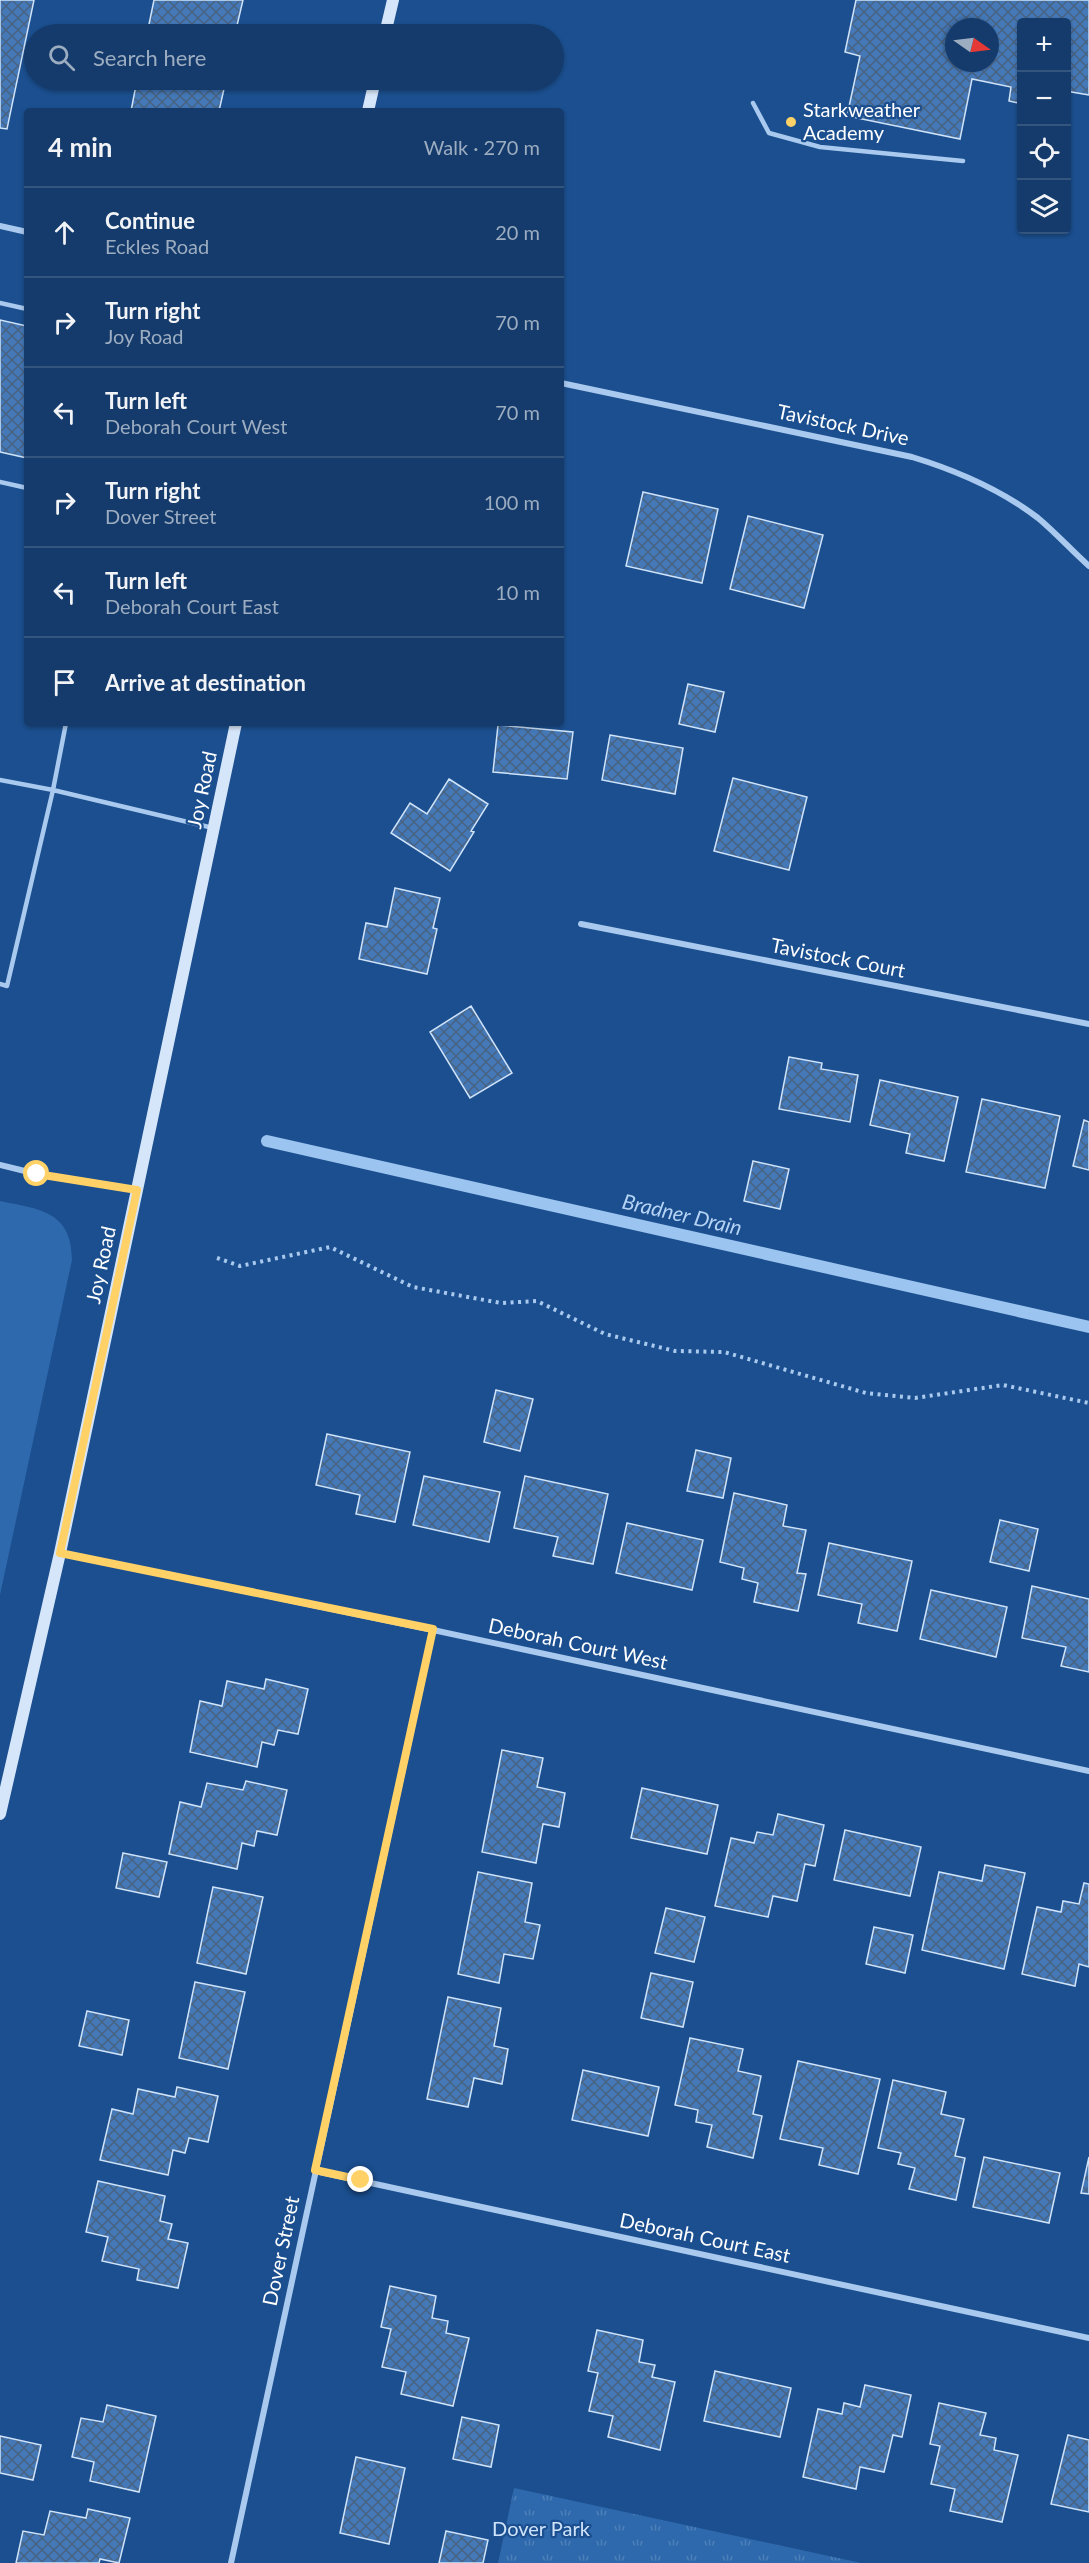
<!DOCTYPE html>
<html lang="en">
<head>
<meta charset="utf-8">
<style>
	body { margin:0; font-family:Lato,sans-serif; background:#214673; color:#f1f3f6 }
	.controls { position:absolute; right:18px; top:18px; display:grid; overflow:hidden; border-radius:6px; box-shadow:0 2px 4px #0004 }
	.controls button { width:54px; height:54px; display:grid; place-items:center; padding:0; border:0; border-bottom:2px solid #33557e; background:#143b6b; color:#f1f3f6; font:30px sans-serif }
	.compass { position:absolute; left:945px; top:18px; width:54px; height:54px; border-radius:50%; background:#143b6b; box-shadow:0 2px 4px #0004; rotate:104deg }
	.stop { position:absolute; width:18px; height:18px; margin:-14px; border:4px solid #ffd166; border-radius:50%; background:#fff }
	.stop.end { background:#ffd166; border-color:#fff; box-shadow:0 2px 6px #0008 }
	.list { margin:0; padding:0; list-style:none }
	h2 { display:flex; justify-content:space-between; align-items:center; height:78px; margin:0; padding:0 24px; font-size:26px }
	h2 small { font-size:20px; font-weight:400; color:#9dadc1 }
	.list li { display:grid; grid-template-columns:39px 1fr auto; gap:18px; align-items:center; box-sizing:border-box; height:90px; padding:0 24px; border-top:2px solid #33557e }
	.list b { display:block; font-size:22px; white-space:nowrap }
	.list p { margin:0; font-size:20px; white-space:nowrap; color:#9dadc1 }
	.list em { font-size:20px; font-style:normal; color:#9dadc1 }
	.icon { flex:none; width:33px; height:33px; fill:none; stroke:currentColor; stroke-width:2; stroke-linecap:round; stroke-linejoin:round }
	.map { position:relative; flex:none; width:1089px; height:2563px; overflow:hidden }
	.search { position:absolute; background:#143b6b; box-shadow:0 2px 4px #0004; left:24px; top:24px; width:540px; height:66px; display:flex; align-items:center; gap:15px; box-sizing:border-box; padding:0 21px; border-radius:33px; color:#9dadc1; font-size:22px }
	.panel { position:absolute; background:#143b6b; box-shadow:0 2px 4px #0004; left:24px; top:108px; width:540px; height:618px; border-radius:6px }
	.map>svg:first-child { display:block }
	.grass { fill:#2e69ad }
	.park { fill:url(#park-tufts) }
	.lines { fill:none; stroke-linecap:round; stroke-linejoin:round }
	.stream { stroke:#9cc4f0; stroke-width:12 }
	.building { fill:url(#building-cross-hatch); stroke:#cfe3fa; stroke-width:1.5; fill-rule:evenodd }
	.path { stroke:#a9c9ee; stroke-width:4; stroke-dasharray:3 4.5; stroke-linecap:butt }
	.lane { stroke:#a9c9ee; stroke-width:4.5 }
	.street { stroke:#a9c9ee; stroke-width:6 }
	.secondary { stroke:#d6e6fa; stroke-width:12 }
	.route { stroke:#ffd166; stroke-width:8 }
	.poi-dot { fill:#ffd166; stroke:#1b4f8f; stroke-width:2 }
	.labels { text-anchor:middle; stroke-width:4.5; stroke-linejoin:round; paint-order:stroke }
	.poi-label { font-size:20px; fill:#fff; stroke:#1b4f8f; text-anchor:start }
	.street-label { font-size:20px; fill:#fff; stroke:#1b4f8f }
	.park-label { font-size:20px; fill:#cfe3fa; stroke:#1b4f8f }
	.water-label { font-size:21px; font-style:italic; fill:#b5d3f5; stroke:#1b4f8f }
</style>
</head>
<body>
<div class="map">
<svg width="1089" height="2563" viewBox="0 0 1089 2563">
	<defs>
		<pattern id="park-tufts" width="24" height="20" patternUnits="userSpaceOnUse" patternTransform="scale(1.5)"><rect width="24" height="20" fill="#2e69ad"/><path d="M3 7l-1-3M5 7V3M7 7l1-3M15 17l-1-3M17 17v-4M19 17l1-3" fill="none" stroke="#4d80b9"/></pattern>
		<pattern id="building-cross-hatch" width="8" height="8" patternUnits="userSpaceOnUse" patternTransform="scale(1.5)"><rect width="8" height="8" fill="#4478b7"/><path d="M0 0l8 8M0 8l8-8" fill="none" stroke="#486282"/></pattern>
	</defs>
	<rect width="100%" height="100%" fill="#1b4f8f"/>
	<path class="grass" d="M0,1201c39,8 72,10 72,59l-72,335z"/>
	<path class="park" d="M514,2488l347,75h-363z"/>
	<g class="lines">
		<path class="stream" d="M267,1141l822,186"/>
	</g>
	<path class="building" d="M0,0h34l-27,129 -7,-1z
		M154,0h89l-8,34h-88z
		M856,0h233v95l-23,-4v-69h-44v82l-13,-3 2,-14 -39,-8 -12,60 -113,-23 13,-60 -15,-4zM954,27h36v36h-36z
		M137,80h89l-7,31h-88z
		M0,320l27,6v132l-27,-6z
		M643,492l75,17 -16,74 -76,-17z
		M748,516l75,19 -19,73 -74,-19z
		M688,684l36,8 -9,40 -36,-8z
		M498,725l75,7 -6,47 -74,-7z
		M610,735l73,13 -8,46 -73,-14z
		M733,778l74,19 -18,73 -75,-19z
		M449,779l39,25 -17,27 3,1 -24,39 -59,-38 19,-30 17,11z
		M395,888l45,10 -7,30 4,1 -10,45 -68,-15 7,-36 21,4z
		M471,1006l41,67 -42,25 -40,-66z
		M789,1057l33,6 -1,6 37,6 -8,47 -71,-13z
		M880,1080l78,17 -14,64 -38,-8 4,-19 -40,-9z
		M982,1099l78,17 -15,72 -79,-16z
		M1084,1120l5,2v48l-16,-4z
		M753,1161l36,8 -9,40 -36,-8z
		M496,1390l37,9 -13,52 -36,-9z
		M327,1434l83,18 -15,70 -39,-8 4,-19 -44,-10z
		M696,1450l35,8 -8,40 -36,-7z
		M424,1476l76,16 -11,50 -76,-17z
		M525,1476l83,18 -15,70 -40,-8 5,-19 -44,-9z
		M734,1493l53,12 -4,21 23,4 -9,43 9,1 -8,37 -44,-9 4,-19 -16,-4 2,-11 -24,-6z
		M1000,1520l38,9 -9,42 -39,-9z
		M627,1523l76,17 -11,50 -76,-17z
		M829,1543l83,18 -15,70 -39,-8 4,-19 -44,-9z
		M1032,1586l57,13v73l-28,-6 5,-19 -44,-9z
		M931,1590l76,17 -11,50 -76,-18z
		M266,1679l42,10 -10,45 -20,-4 -4,15 -12,-3 -5,25 -67,-15 10,-51 22,5 5,-25 37,8z
		M502,1750l41,8 -6,29 28,6 -6,34 -16,-3 -7,39 -54,-11z
		M246,1781l41,9 -10,45 -20,-4 -3,15 -12,-3 -5,26 -68,-15 11,-52 21,5 6,-24 36,7z
		M642,1788l76,17 -11,49 -76,-16z
		M778,1814l46,11 -9,41 -10,-2 -8,37 -24,-5 -5,21 -53,-11 16,-68 23,5 3,-11 16,3z
		M845,1830l76,17 -11,49 -76,-16z
		M123,1853l44,9 -8,35 -43,-9z
		M985,1865l40,8 -21,96 -82,-19 17,-78 43,9z
		M478,1872l54,11 -7,39 15,3 -7,34 -29,-5 -5,29 -41,-9z
		M1084,1883l5,1v83l-10,-3 -4,22 -53,-12 15,-67 24,5 2,-11 16,3z
		M213,1887l50,10 -17,77 -49,-11z
		M666,1908l39,9 -11,45 -39,-9z
		M874,1927l39,8 -8,38 -39,-9z
		M651,1973l42,9 -10,45 -42,-9z
		M195,1982l50,10 -17,77 -49,-11z
		M448,1997l53,11 -7,38 14,3 -6,35 -28,-6 -6,29 -41,-8z
		M87,2011l42,9 -7,35 -43,-9z
		M690,2038l53,11 -5,22 23,5 -8,38 9,2 -9,42 -46,-11 5,-22 -16,-3 2,-12 -23,-5z
		M798,2061l82,18 -22,95 -39,-9 4,-17 -43,-9z
		M583,2070l76,17 -11,49 -76,-16z
		M893,2080l53,12 -5,22 23,5 -9,37 10,2 -9,42 -47,-11 6,-21 -17,-4 3,-11 -23,-5z
		M177,2087l41,9 -10,46 -19,-4 -4,15 -12,-3 -5,25 -68,-15 12,-51 21,5 5,-25 37,8z
		M984,2157l76,16 -11,50 -76,-16z
		M1089,2157v37l-8,-1z
		M98,2181l67,15 -5,25 12,3 -4,15 20,4 -10,45 -41,-8 2,-11 -37,-8 6,-24 -22,-5z
		M390,2286l46,10 -4,22 16,3 -2,12 23,5 -16,68 -52,-12 5,-22 -24,-5 9,-38 -10,-2z
		M597,2330l46,10 -4,22 16,3 -3,12 23,5 -15,68 -52,-13 5,-21 -24,-5 9,-38 -10,-2z
		M715,2371l76,17 -11,49 -76,-16z
		M865,2385l46,10 -9,42 -9,-2 -9,37 -24,-5 -4,22 -53,-12 15,-68 24,5 2,-11 16,4z
		M939,2403l47,10 -6,22 16,3 -2,12 24,5 -16,67 -52,-11 5,-22 -24,-5 9,-38 -10,-2z
		M107,2405l49,11 -17,76 -49,-11 4,-19 -22,-5 9,-39 22,4z
		M462,2417l37,8 -8,42 -38,-8z
		M1068,2435l21,5v72l-38,-8z
		M0,2436l41,9 -8,35 -33,-7z
		M356,2457l49,11 -16,76 -49,-11z
		M88,2509l42,9 -11,45 -19,-4 -1,4h-83l7,-32 21,4 6,-24 36,7z
		M446,2531l42,9 -5,23h-44z"/>
	<g class="lines">
		<path class="path" d="M217,1258l23,8 90,-19 83,40 88,16 36,-2 68,33 70,17 49,1 142,41 49,5 88,-13 86,18"/>
		<path class="lane" d="M753,103l16,30 51,14 143,14
			M0,303l27,6
			M0,482l27,6
			M0,780l53,10 13,-67
			M0,984l7,2 46,-196 160,38"/>
		<path class="street" d="M0,226l27,6
			M561,383l351,74c46,14 88,32 126,61 18,15 34,33 51,48
			M581,924l508,100
			M0,1165l37,9 100,16
			M60,1553l373,77 656,141
			M315,2171l774,167
			M231,2563l202,-933"/>
		<path class="secondary" d="M385,34l8,-34
			M368,111l7,-31
			M0,1814l60,-261 176,-830"/>
	</g>
	<g class="lines">
		<path class="route" d="M37,1174l100,16 -77,363 373,76 -118,541 46,10"/>
	</g>
	<circle class="poi-dot" cx="791" cy="122" r="6"/>
	<g class="labels">
		<g class="poi-label">
			<text x="803" y="117">Starkweather<tspan x="803" dy="23">Academy</tspan></text>
		</g>
		<g class="street-label">
			<text transform="translate(843 425) rotate(12)" y="7">Tavistock Drive</text>
			<text transform="translate(202 790) rotate(-78)" y="7">Joy Road</text>
			<text transform="translate(838 958) rotate(11)" y="7">Tavistock Court</text>
			<text transform="translate(101 1265) rotate(-78)" y="7">Joy Road</text>
			<text transform="translate(578 1644) rotate(12)" y="7">Deborah Court West</text>
			<text transform="translate(705 2238) rotate(12)" y="7">Deborah Court East</text>
			<text transform="translate(281 2251) rotate(-78)" y="7">Dover Street</text>
		</g>
		<g class="park-label">
			<text x="541" y="2536">Dover Park</text>
		</g>
		<g class="water-label">
			<text transform="translate(682 1215) rotate(13)" y="7">Bradner Drain</text>
		</g>
	</g>
</svg>
<div class="controls">
<button>+</button>
<button>−</button>
<button><svg class="icon" aria-label="locate" viewBox="0 0 24 24"><circle cx="12" cy="12" r="6"/><path d="M12 2v4M12 18v4M2 12h4M18 12h4"/></svg></button>
<button><svg class="icon" aria-label="layers" viewBox="0 0 24 24"><path d="M12 4l9 5-9 5-9-5zM3 14l9 5 9-5"/></svg></button>
</div>
<svg class="compass" viewBox="-18 -18 36 36"><path d="M0-13l5 13h-10z" fill="#e53935"/><path d="M0 13l5-13h-10z" fill="#9dadc1"/></svg>
<div class="stop" style="left:37px;top:1174px"></div>
<div class="stop end" style="left:361px;top:2180px"></div>
<div class="search"><svg class="icon" aria-label="search" viewBox="0 0 24 24"><circle cx="10" cy="10" r="6"/><path d="M15 15l6 6"/></svg>Search here</div>
<section class="panel">
<h2>4 min<small>Walk · 270 m</small></h2>
<ul class="list">
<li><svg class="icon" aria-label="ahead" viewBox="0 0 24 24"><path d="M12 20V5M6 11l6-6 6 6"/></svg><div><b>Continue</b><p>Eckles Road</p></div><em>20 m</em></li>
<li><svg class="icon" aria-label="right" viewBox="0 0 24 24"><path d="M7 20v-9h11M14 6l5 5-5 5"/></svg><div><b>Turn right</b><p>Joy Road</p></div><em>70 m</em></li>
<li><svg class="icon" aria-label="left" viewBox="0 0 24 24"><path d="M17 20v-9H6M10 6l-5 5 5 5"/></svg><div><b>Turn left</b><p>Deborah Court West</p></div><em>70 m</em></li>
<li><svg class="icon" aria-label="right" viewBox="0 0 24 24"><path d="M7 20v-9h11M14 6l5 5-5 5"/></svg><div><b>Turn right</b><p>Dover Street</p></div><em>100 m</em></li>
<li><svg class="icon" aria-label="left" viewBox="0 0 24 24"><path d="M17 20v-9H6M10 6l-5 5 5 5"/></svg><div><b>Turn left</b><p>Deborah Court East</p></div><em>10 m</em></li>
<li><svg class="icon" aria-label="arrive" viewBox="0 0 24 24"><path d="M6 21V4h12l-3 4 3 4H6"/></svg><div><b>Arrive at destination</b></div></li>
</ul>
</section>
</div>
</body>
</html>
